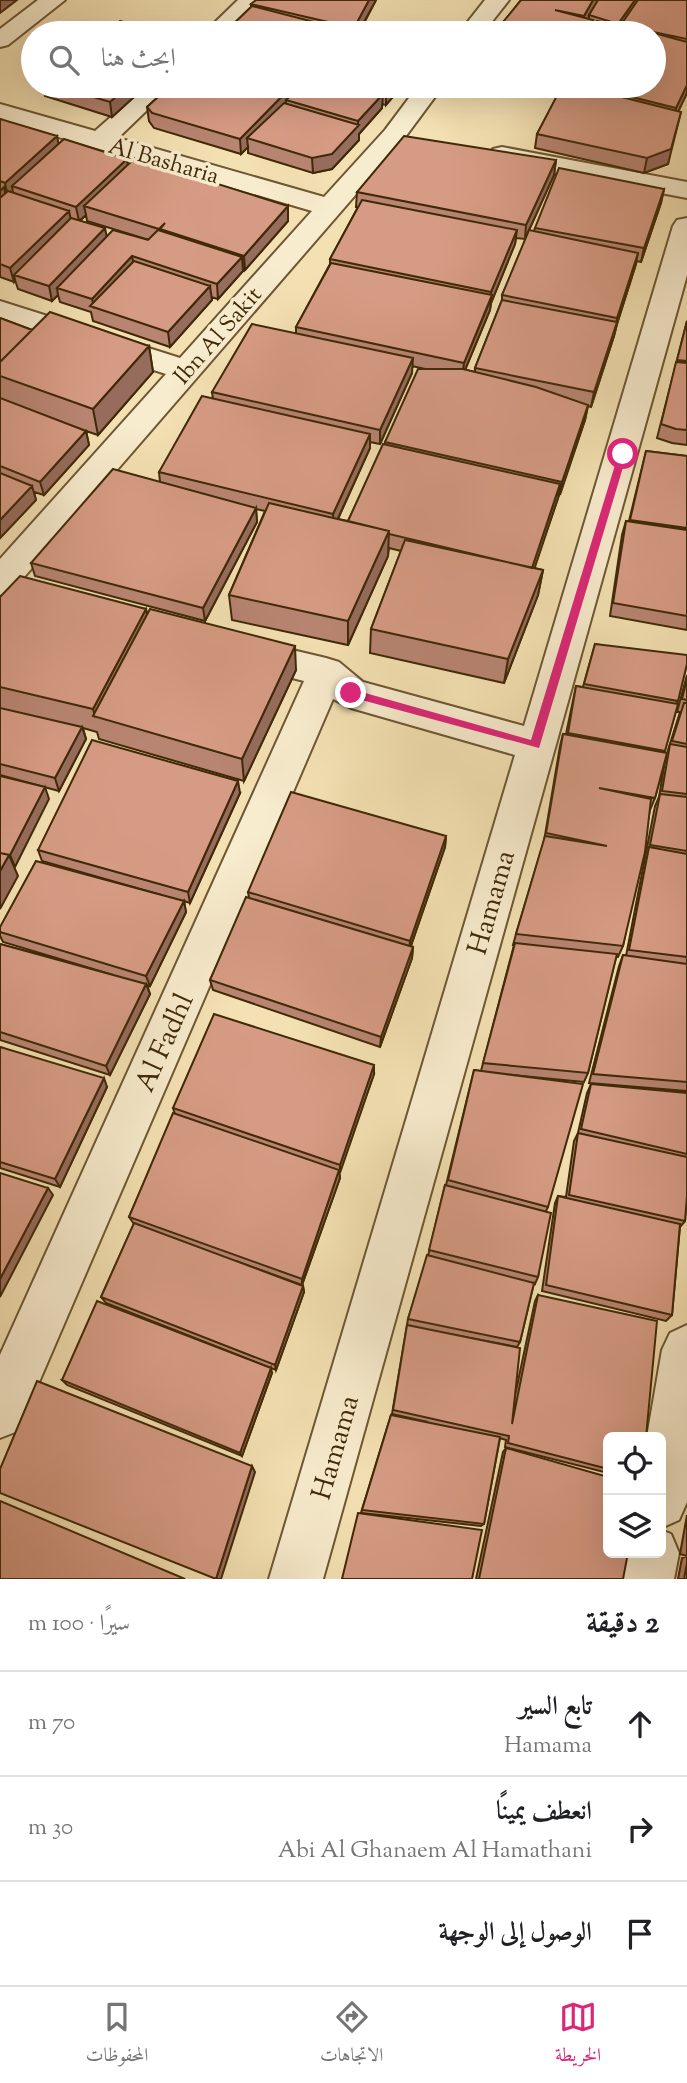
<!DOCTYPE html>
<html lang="ar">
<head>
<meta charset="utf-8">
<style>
	body { margin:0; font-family:"Sorts Mill Goudy",Amiri,serif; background:#f6f6f6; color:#202124; direction:rtl }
	.controls { position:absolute; right:21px; bottom:21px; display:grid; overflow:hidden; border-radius:10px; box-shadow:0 7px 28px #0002 }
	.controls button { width:63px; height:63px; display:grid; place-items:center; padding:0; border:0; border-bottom:2px solid #e0e0e0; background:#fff; color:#202124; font:35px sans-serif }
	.stop { position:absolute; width:21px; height:21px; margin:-16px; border:5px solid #db2777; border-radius:50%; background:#fff }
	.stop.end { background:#db2777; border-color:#fff; box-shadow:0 2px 7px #0008 }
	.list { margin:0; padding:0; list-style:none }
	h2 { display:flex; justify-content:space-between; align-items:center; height:91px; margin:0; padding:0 28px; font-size:30px }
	h2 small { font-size:23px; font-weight:400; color:#757577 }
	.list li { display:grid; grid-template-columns:46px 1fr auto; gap:21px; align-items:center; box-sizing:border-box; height:105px; padding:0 28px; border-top:2px solid #e0e0e0 }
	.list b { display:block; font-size:26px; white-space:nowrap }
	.list p { margin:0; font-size:23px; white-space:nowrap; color:#757577 }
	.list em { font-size:23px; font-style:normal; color:#757577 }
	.icon { flex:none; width:38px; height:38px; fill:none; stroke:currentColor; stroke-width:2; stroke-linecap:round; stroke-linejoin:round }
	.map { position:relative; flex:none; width:687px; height:1579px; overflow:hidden; direction:ltr }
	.search { position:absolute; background:#fff; box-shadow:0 7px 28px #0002; left:21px; right:21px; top:21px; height:77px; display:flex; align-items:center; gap:18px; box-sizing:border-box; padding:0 24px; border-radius:38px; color:#757577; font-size:26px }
	.sheet { height:406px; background:#fff }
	nav { display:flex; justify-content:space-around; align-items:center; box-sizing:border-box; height:98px; border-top:2px solid #e0e0e0; background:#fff; font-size:19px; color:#757577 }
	nav a { display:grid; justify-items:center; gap:4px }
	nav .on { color:#db2777 }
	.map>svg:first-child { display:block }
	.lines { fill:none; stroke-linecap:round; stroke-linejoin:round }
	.minor-casing { stroke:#6d5732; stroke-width:4 }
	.minor { fill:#f8ecce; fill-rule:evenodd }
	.wall { fill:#b88572; stroke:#402907; stroke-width:2; fill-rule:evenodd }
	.shaded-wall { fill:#966c5c; stroke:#402907; stroke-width:2 }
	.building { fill:#d69b84; stroke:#402907; stroke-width:2 }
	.route { fill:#db2777 }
	.labels { text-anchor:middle; stroke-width:7; stroke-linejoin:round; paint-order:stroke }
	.far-street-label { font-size:23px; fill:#402907; stroke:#f8ecce }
	.street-label { font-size:28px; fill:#402907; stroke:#f8ecce }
</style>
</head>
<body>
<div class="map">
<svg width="687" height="1579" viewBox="0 0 687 1579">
	<rect width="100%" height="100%" fill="#f4e1b3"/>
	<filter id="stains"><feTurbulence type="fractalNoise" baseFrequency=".00286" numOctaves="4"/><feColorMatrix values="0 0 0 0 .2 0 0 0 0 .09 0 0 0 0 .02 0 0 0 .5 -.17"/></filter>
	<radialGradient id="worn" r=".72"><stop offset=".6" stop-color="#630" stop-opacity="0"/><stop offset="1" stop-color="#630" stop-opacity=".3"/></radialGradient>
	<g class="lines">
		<g class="minor-casing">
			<path id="minor" d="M38,0h27l-57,45 -8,2v-18z
				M238,0h26l-34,33h-26z
				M485,0h24l-26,33h-24z
				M146,86h26l-54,52 206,59 61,-67 33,-44h25l-40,54 -391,451 -12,4v-36l166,-185 -166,-54v-19l180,57 132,-147 -312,-91v-16l95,27z
				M502,147l185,35v16l-194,-37 -4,-6 4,-6z
				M687,218v57l-364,1304h-54l246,-824 -164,-47 -18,-9 -315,732 -18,7v-83l304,-674 -71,-18 -5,-10 5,-10 13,-4 80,19 13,4 24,20 161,44 149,-500 4,-6z
				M687,1325v177l-8,18 -18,8v-91h-14l15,-87 8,-17z
				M661,1530l10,4 8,19 -5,26h-54l5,-26h36z"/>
		</g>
		<use href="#minor" class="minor"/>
	</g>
	<path class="wall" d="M376,0l-15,29 18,4h-155l27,-26v-3z
		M521,0h166v93l-9,18 -10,53 -24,9 -109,-25 2,-14 24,-45v-3h93v-53h-159z
		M43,86h103l-34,31 -67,-21z
		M170,86h232l-16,19 -4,-1v4l-23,26v6l-27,29 -19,4 -65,-20v-6l-7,7 -87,-26 -5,-7 -2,-14z
		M522,86h37l-2,5z
		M0,119l59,25 68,15 1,6 160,41v15l-43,49h-2v1l-25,28 -7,-2 1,3 -42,47 -77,-26 -2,-9 -31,-10 -2,-7 -6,6 -34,-12 -3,-9 -1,2 -14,-5zM86,215l1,6 62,19h-1l-42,-4 -26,-15z
		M556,160l-2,15 -29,64 -9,-1 -1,6 -24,59 -1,7 -25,60 10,2v-4l27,-68v-5l32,-64 1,-3 129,-39 -3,14 -20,59 -4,-1 -20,63 -3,12 -23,71 -3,-1 -3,14 -51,148 9,2 -5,25 -34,88 -134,-30 1,-24 30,-78 -12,-3 -1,8 -40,89 -116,-25 -3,-25 36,-84 -9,-2 1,13 -52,99 -170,-45 -4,-13 129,-81 -1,-10 54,-73 -1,-7 84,-59v-6l34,-63v-5l28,-52h-2l1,-15zM412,366l13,3 -40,73v3l-37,76 -10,-2 32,-71v-6l10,2 32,-71z
		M0,318l32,12 117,16 4,26 -55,63 -12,-4 3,14 -45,50 -10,-3 2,8 -36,38z
		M687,321v124l-15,-2 -15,-5z
		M646,451l41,5v174l-77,-14 12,-81 4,-14h3z
		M0,597l146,12 1,6 149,55 -52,111 -145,-42 -2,-7 -14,-4 3,11 -27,52 -59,-16z
		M595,644l92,20 -10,39 1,1 -14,49h3l13,-41h-3l10,-37v416l-98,-8 30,-117 4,-11 3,1 29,-150 4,-9 6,-36 -10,37 -5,12 -27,136 -5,11h-2l-28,116 -4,9 -73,-7 37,132 -2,4 -8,66 -3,7 -1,-1 -14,59 -3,5 -67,-13 64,66 21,-99 3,-6 70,142v36l-103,-26 1,-7 -6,-2 -16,86 -3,2 -120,-13 30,-98 37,7 -36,-8 16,-95 20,-63 17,-71h1l28,-115 7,1 33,-126h-1l3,-11 28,-93 16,-95 3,-12h3l10,-48 7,1z
		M240,793l-50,110 -6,-2 2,11 -36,74 -3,-1 3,9 -40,81 -110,-35v-96l113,31 -110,-33 -3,-6v-9l161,-32 -119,-34 -4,-11z
		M446,836l-1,11 -34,99 2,1 -1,11 -32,89 -167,-57 -3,-10 39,-82 -1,-6z
		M0,1047l107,40 -47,100 -60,-19z
		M374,1074l-35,98 1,6 -38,107 -66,-24 67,25 1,6 -28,78 -170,-67 -5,-6 33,-73 -5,-7 46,-103 -2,-6z
		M591,1084l96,9v103l-2,25 -5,6 -8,88 -6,6 -124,-30 13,-88 3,-7 8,1 8,-56 4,-8 9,-40z
		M272,1373l-30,83 -175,-71 -5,-5z
		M506,1448l117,131h-147l27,-127z
		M687,1515v41l-7,-2z
		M687,1556v23h-9l4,-21z"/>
	<path class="shaded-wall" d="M0,0h17l-17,13z
		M369,0h7l-18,33h-4v-5z
		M593,0h6l-10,15v4l-7,11 2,-14z
		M635,0h8l-26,33 1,-9z
		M593,20l-2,13h-7z
		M687,85v8l-14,30 3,-15z
		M128,86h18l-34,31 -2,-15z
		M292,86h11l-17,14v7l-39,31 1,9 -7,7 -1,-15z
		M390,86h12l-16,19v-15z
		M383,94l-1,14 -23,26v6l-27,29 -19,4 -1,-15 46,-32v-5z
		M681,112l-13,52 -24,9 3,-15z
		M57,136l3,15 -48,35 1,7 -5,4 -3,-14z
		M127,159l2,14 -45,33 2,9 -7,6 -3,-14z
		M556,160l-2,15 -29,64 1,-14z
		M4,187l3,15 -7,7v-18z
		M664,189l-3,14 -20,59 3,-14z
		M288,206v15l-43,49 -1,-14z
		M69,211l3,14 -58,50 1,5 -1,2 -4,-14z
		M105,228l3,15 -51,45 1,7 -6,6 -3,-15z
		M517,230l-2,14 -24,59 -1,7 -28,67 2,-14 27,-64v-7z
		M638,253l-3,14 -18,57 -3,12 -23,71 3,-15z
		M132,256l3,15 -41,36 -2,-8z
		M242,257l1,14 -25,28 -1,-15z
		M210,286l2,14 -42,47 -2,-15z
		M149,346l4,26 -55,63 -5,-26z
		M413,358l-1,15 -32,71v-14z
		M588,405l-3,15 -25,75 2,-13z
		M86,431l3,14 -45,50 -4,-13z
		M370,434v14l-36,79 -1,-13z
		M560,484l-2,14 -28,84 2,-14z
		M32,486l4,14 -36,38v-18z
		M256,508l1,14 -52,99 -2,-13z
		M389,531l-1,25 -40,89v-24z
		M543,570l-5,25 -34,88 4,-24z
		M146,609l5,25 -56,82 -2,-7z
		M295,646l1,24 -52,111 -2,-22z
		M82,727l4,12 -27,52 -4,-13z
		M238,781l2,12 -50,110 -2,-11z
		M45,787l4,12 -34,68 -5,-12z
		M446,836l-1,11 -36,104 1,-10z
		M9,855l9,21 -18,33v-38z
		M184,901l2,11 -36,74 -4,-10z
		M413,947l-1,11 -32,89 1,-10z
		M146,984l4,10 -40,81 -4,-9z
		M374,1065v9l-34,99v-8z
		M104,1078l3,9 -47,100 -5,-8z
		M339,1170l1,8 -38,107v-6z
		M48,1188l5,7 -53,102v-18z
		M303,1286l1,6 -28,78 -1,-5z
		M271,1368l1,5 -30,83 -2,-3z
		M252,1466l3,6 -34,107h-5z"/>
	<path class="building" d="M256,0h113l-15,28 -103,-24z
		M521,0h72l-9,16 -29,-6 38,10 -9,13 -89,-1z
		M598,0h37l-17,24 -29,-9z
		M638,0h49v39l-53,-11 19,5h-64l8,-12 23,5z
		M252,6l97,25 -2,2h-123z
		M120,21l40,12h-56z
		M357,28l22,5h-27z
		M654,33l33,9v43l-11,23 -88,-22h66z
		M56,86h72l-18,16z
		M170,86h122l-52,53 -88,-26 -5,-6z
		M300,86h53l30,8 -25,27 -72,-21z
		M369,86h21l-4,4z
		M562,86h16l103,26 -10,37 -24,9 -110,-24z
		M284,103l75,22 -27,29 -20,4 -65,-20z
		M0,119l57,17 -52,47 -5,-2z
		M404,136l152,24 -30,65 -169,-33z
		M64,139l63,20 -51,48 -64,-21z
		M135,158l153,48 -44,50 -84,-27 5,-6 -6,6 -75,-23z
		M559,168l105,21 -20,59 -109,-20z
		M8,191l61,20 -59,57 -10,-4v-66z
		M362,200l155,30 -26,62 -161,-33z
		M71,218l34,10 -56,58 -35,-11z
		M113,230l35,10 10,-10 84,27 -25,27 -85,-28 -40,43 -35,-11z
		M529,230l109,23 -21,65 -115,-23z
		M134,261l76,25 -42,46 -78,-26z
		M331,263l161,32 -28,68 -168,-36z
		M502,300l115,22 -23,70 -119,-24z
		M50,312l99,34 -56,63 -93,-33v-14z
		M0,318l32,12 -32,32z
		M687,321v40l-10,-1z
		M252,324l161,34 -33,72 -168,-38z
		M676,362l11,1v67l-11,-1 -15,-5z
		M418,369h45l73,18 52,18 -26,77 -177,-40z
		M202,396l168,38 -37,80 -174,-42z
		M0,398l86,33 -46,51 -40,-16z
		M383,444l177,40 -28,84 -143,-34v-3l-41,-10z
		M646,451l41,5v72l-57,-8z
		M113,469l143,39 -53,100 -172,-45z
		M0,473l32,13 -32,34z
		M269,503l120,28 -41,90 -119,-26z
		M626,521l61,9v86l-74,-13z
		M405,540l138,30 -35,89 -137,-30z
		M20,576l126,33 -53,100 -93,-22v-90z
		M150,609l145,37 -53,113 -149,-43z
		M595,644l92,11v9l-9,37 -94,-17z
		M687,679v21l-5,-1z
		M576,686l102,18 -13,47 -97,-18z
		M684,703h3v41l-15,-3z
		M0,708l82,19 -27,51 -55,-14z
		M563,734l104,19 -12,45 -56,-10 52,11 -6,53 -22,94 -107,-12 29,-98 62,10 -61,-13z
		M92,740l146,41 -50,111 -150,-42z
		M670,744l17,3v47l-25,-3z
		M0,776l45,11 -35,68 -10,-2z
		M291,792l155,44 -36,105 -162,-49z
		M660,794l27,3v54l-37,-6z
		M649,847l38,7v103l-58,-7z
		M0,853l9,2 -9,16z
		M36,861l148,40 -38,75 -146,-44v-5z
		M246,897l167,50 -32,90 -171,-57z
		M515,943l102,11 -29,119 -105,-10z
		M0,944l146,40 -40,82 -106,-34z
		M623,955l64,9v118l-94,-8z
		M214,1014l160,51 -34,100 -167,-57z
		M0,1047l104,31 -49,101 -55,-17z
		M474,1070l109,14 -35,123 -100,-27z
		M591,1084l96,9v61l-106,-25z
		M173,1113l166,57 -37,109 -173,-62z
		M578,1133l109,24v39l-2,25 -116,-26z
		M0,1173l48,15 -48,91z
		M445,1185l106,28 -13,64 -109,-27z
		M558,1196l122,28 -8,91 -126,-30z
		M134,1223l169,63 -28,79 -174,-68z
		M427,1255l107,28 -14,59 -112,-23z
		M538,1295l119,26 -11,116h-38v32l-100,-26 1,-7 -116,-26 14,-85 113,23 -8,76z
		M97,1301l174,67 -31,85 -178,-73z
		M37,1381l215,85 -36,113 -216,-86v-24z
		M391,1415l109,22 -16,87 -122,-14z
		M506,1448l102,29v76h20l-5,26h-144z
		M0,1501l185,78h-185z
		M358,1513l124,17 -10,49h-130z
		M687,1563v16h-3z"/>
	<path class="route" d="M619,452l8,2 -88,294 -192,-52v-6l4,-1 180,51z"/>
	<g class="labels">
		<g class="far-street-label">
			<text transform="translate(164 160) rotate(16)" y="8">Al Basharia</text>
			<text transform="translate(217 335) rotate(-49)" y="8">Ibn Al Sakit</text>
		</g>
		<g class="street-label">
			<text transform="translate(490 902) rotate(-74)" y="10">Hamama</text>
			<text transform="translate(163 1042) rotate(-66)" y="10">Al Fadhl</text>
			<text transform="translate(334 1447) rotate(-74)" y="10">Hamama</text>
		</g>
	</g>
	<rect width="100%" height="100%" filter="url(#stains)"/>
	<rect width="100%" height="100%" fill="url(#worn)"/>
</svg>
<div class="controls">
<button><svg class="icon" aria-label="locate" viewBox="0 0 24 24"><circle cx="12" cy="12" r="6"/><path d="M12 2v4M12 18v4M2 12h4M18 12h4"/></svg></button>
<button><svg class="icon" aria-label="layers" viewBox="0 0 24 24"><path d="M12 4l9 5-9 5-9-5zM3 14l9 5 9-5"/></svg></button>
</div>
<div class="stop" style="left:623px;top:454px"></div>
<div class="stop end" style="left:351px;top:693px"></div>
<div class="search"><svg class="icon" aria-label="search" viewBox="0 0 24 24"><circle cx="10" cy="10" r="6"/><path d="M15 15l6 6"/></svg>ابحث هنا</div>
</div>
<section class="sheet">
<h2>2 دقيقة<small>سيرًا · 100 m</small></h2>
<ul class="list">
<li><svg class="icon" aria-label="ahead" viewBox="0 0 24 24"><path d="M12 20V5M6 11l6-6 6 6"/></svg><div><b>تابع السير</b><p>Hamama</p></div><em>70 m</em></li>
<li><svg class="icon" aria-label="right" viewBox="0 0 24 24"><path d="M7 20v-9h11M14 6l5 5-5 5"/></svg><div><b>انعطف يمينًا</b><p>Abi Al Ghanaem Al Hamathani</p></div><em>30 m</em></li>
<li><svg class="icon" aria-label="arrive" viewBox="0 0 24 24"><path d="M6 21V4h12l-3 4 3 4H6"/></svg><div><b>الوصول إلى الوجهة</b></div></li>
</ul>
</section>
<nav>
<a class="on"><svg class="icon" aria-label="map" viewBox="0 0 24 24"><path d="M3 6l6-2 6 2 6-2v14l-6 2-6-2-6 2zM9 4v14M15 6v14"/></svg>الخريطة</a>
<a><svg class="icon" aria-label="directions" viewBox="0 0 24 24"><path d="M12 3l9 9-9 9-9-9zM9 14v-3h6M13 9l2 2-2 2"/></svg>الاتجاهات</a>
<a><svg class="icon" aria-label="saved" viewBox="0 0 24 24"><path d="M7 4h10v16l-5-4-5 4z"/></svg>المحفوظات</a>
</nav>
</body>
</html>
